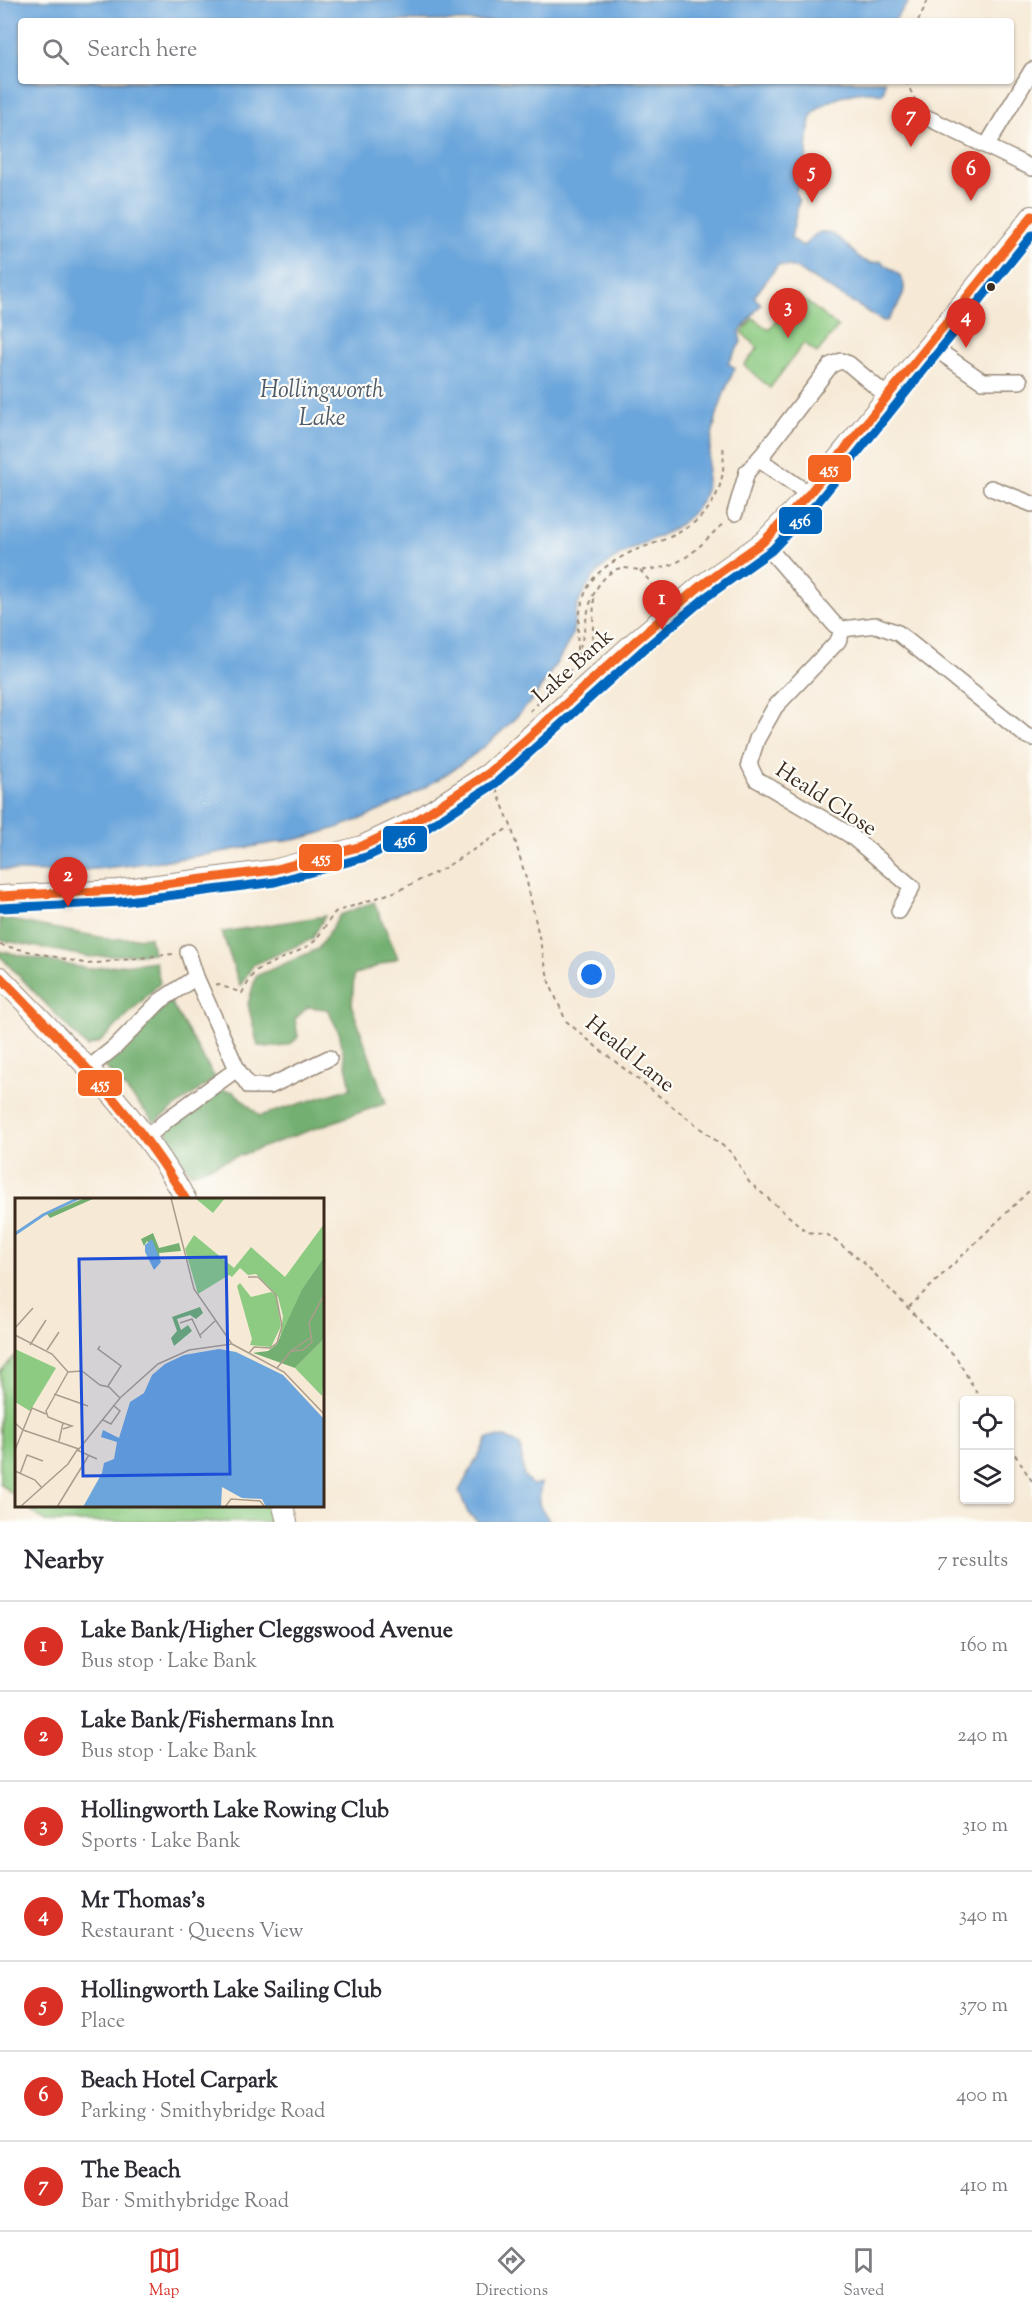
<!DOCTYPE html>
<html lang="en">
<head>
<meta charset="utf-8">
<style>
	body { margin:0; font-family:"Sorts Mill Goudy",serif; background:#f7f7f7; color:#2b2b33 }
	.controls { position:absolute; right:18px; bottom:18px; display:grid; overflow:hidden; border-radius:6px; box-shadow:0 2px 4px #0004 }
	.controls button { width:54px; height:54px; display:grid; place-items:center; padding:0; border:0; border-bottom:2px solid #e1e1e2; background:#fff; color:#2b2b33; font:30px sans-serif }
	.you { position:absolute; left:592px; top:975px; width:21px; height:21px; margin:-15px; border:4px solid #fff; border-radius:50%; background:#1a73e8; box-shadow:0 0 0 9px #1a73e833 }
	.badge { display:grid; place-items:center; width:39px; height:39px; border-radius:50%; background:#d93025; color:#fff; font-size:20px; font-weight:700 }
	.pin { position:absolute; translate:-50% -50px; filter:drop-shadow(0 2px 3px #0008) }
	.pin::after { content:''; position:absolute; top:32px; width:21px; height:18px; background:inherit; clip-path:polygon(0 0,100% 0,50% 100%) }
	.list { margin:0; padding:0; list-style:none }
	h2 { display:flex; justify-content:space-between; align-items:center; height:78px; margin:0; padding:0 24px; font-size:26px }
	h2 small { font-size:20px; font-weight:400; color:#7c7c81 }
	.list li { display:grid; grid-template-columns:39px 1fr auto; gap:18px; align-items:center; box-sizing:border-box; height:90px; padding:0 24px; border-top:2px solid #e1e1e2 }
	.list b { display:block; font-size:22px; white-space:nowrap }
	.list p { margin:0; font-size:20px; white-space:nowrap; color:#7c7c81 }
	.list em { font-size:20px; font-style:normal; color:#7c7c81 }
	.icon { flex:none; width:33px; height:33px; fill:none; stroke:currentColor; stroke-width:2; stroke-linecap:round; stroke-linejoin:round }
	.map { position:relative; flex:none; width:1032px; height:1522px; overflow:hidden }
	.search { position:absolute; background:#fff; box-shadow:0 2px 4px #0004; left:18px; right:18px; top:18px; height:66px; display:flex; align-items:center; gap:15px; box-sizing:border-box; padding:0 21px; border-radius:6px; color:#7c7c81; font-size:22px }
	.sheet { height:708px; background:#fff }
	nav { display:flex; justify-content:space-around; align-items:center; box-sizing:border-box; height:84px; border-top:2px solid #e1e1e2; background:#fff; font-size:16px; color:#7c7c81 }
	nav a { display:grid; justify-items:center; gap:3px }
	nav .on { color:#d93025 }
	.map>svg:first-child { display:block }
	.green { fill:#8dcb82; stroke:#647a50; stroke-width:1.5 }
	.forest { fill:#72af70; stroke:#566c47; stroke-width:1.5 }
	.water { fill:#6ba5db; stroke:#53687c; stroke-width:1.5 }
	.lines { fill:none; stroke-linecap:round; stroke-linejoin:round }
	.minor-casing { stroke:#988a7a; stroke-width:18 }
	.major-casing { stroke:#988a7a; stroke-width:22 }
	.path { stroke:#988a7a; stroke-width:2; stroke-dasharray:4.5 4.5; stroke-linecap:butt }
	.minor { stroke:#fff; stroke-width:15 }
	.major { stroke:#fff; stroke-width:20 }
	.bus-1-casing { stroke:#fdfcf7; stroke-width:14 }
	.bus-2-casing { stroke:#fdfcf7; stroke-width:14 }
	.bus-1 { stroke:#f26522; stroke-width:9 }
	.bus-2 { stroke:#0065bd; stroke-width:9 }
	.bus-dot { fill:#3b2a1e; stroke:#fdfcf7; stroke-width:2 }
	.labels { text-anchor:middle; stroke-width:4.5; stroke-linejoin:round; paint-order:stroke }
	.street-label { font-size:22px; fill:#3b2a1e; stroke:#fdfcf7 }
	.water-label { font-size:24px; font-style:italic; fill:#4e5b6a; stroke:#fdfcf7 }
	.inset-river { fill:none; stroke:#6ba5db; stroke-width:3 }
	.inset-road { fill:none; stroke:#ab9d8c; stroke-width:1.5 }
	.view { fill:#1d4ed8; fill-opacity:0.15; stroke:#1d4ed8; stroke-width:3 }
	.inset-edge { fill:none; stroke:#3b2a1e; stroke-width:3 }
	.line-badge { stroke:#fdfcf7; stroke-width:2 }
	.badge-label { font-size:16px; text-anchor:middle; font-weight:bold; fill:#fff }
</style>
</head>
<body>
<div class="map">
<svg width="1032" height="1522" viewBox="0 0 1032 1522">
	<rect width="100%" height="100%" fill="#fdfcf7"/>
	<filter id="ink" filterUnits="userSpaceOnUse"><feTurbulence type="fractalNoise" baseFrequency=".0167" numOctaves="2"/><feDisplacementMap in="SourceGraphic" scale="12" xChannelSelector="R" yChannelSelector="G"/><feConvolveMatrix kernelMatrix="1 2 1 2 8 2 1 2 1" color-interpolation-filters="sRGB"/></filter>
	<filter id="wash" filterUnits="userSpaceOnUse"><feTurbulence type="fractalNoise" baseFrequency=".008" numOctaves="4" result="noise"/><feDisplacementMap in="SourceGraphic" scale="24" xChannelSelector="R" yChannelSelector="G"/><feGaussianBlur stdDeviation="1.35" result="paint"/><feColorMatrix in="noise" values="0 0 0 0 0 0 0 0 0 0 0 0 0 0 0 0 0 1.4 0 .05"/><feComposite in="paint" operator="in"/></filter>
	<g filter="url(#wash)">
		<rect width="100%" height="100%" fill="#f6e9d5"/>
		<path class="green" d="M797,294l41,33 -21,26 -13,-10 -34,45 -26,-23 14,-17 -16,-15 11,-15 16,12z
			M16,1355v142l-16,-14v-111z
			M26,1506h246l3,16h-230z"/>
		<path class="forest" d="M374,902l24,56 -44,17 -2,32 34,96 -195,70 -22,-32 -2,-13 55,-38 12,2 26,24 91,-28 -12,-56 -12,-23 -19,-2 -13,12 3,18c-10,13 -26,10 -40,9l-10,-42 8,-28 62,-27 22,-34z
			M325,916l-13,23 -59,26 -13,21 -18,-54z
			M0,918l110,21 40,-2 3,16 -63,4 -90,-17z
			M0,951l89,18 66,-8 5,22 -60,59 -13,5 -87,-91z
			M170,1001l45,77 -60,44 -54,-60z"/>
		<path class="water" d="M0,0h910l-16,21h-873v60h864l-1,11 -3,2c-18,-7 -63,6 -71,25l-6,63 -7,6 -1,4 3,9 -8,37 12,8c5,-3 11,-14 19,-14 20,-1 33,30 50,31 3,0 6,-1 9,-2 5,5 11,8 16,12 17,15 -1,35 -10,48h-4l-89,-54 -16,-2 -24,32 7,7 -22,29 2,9 -13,21 7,5c-22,46 -25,72 -29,122 -16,49 -78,49 -109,83 -8,9 -17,24 -20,35 -3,9 -2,19 -5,27 -5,13 -32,55 -41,66 -55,64 -143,115 -225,136 -16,4 -33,6 -50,9 -31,5 -62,11 -94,15 -54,7 -107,15 -162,8z
			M505,1437l15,8 4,30 8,10 9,-2 -2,21 11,18h-72l-10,-9 -9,-22 29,-53z"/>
	</g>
	<g filter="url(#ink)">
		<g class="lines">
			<g class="minor-casing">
				<path id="minor" d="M930,119l102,49
					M987,145l45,-75
					M930,345l52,36h38
					M991,488l41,16
					M809,494l-45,-31 -1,-9 68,-89 10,-4 8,3 38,32
					M735,513l12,-41 16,-18
					M763,542l72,83 8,4 33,-4 22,8 127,102 7,3
					M843,629l-5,12 -63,66 -18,32 -8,25 7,15 94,56 62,52 -13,24
					M188,952l8,25 41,92 12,17h21l59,-28
					M89,1068l26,-21 45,-46 36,-24
					M147,1137l21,-18 69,-50"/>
			</g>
			<g class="major-casing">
				<path id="major" d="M0,896l118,-6 155,-20 89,-24 55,-26 72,-47 144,-130 66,-56 64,-45 46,-48 223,-278
					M0,977c67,69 140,137 186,223
					M283,1506l4,16"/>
			</g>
			<path class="path" d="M918,21l10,-21
				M906,81l8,17 8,10
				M640,570l13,15
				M577,650c1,-24 1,-50 16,-71 9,-11 21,-18 34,-25 14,-7 28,-10 43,-17 41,-19 57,-47 53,-92
				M592,657l2,-60
				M530,711c15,-15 36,-30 45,-50 14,-29 7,-66 35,-88 11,-9 19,-3 31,-3 8,0 19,-2 27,-4 27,-10 36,-26 57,-44
				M496,789l15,37 16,56 22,100 17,39 33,28 133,104 17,29 58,50 21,3 35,27 93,95 25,43
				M0,945l88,19 85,-10
				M216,984l26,9 13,-22 50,-23 10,-7 20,-29 62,-21 44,-21 69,-43
				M909,1307l123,-119
				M1010,1447l22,34"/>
			<use href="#minor" class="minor"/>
			<use href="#major" class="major"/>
			<g class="bus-1-casing">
				<path id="bus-1" d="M0,896l118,-6 155,-20 89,-24 55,-26 72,-47 144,-130 66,-56 64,-45 46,-48 223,-278
					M0,977c68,70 136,138 186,223"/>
			</g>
			<g class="bus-2-casing">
				<path id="bus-2" d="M1,908l119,-6 155,-20 91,-25 58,-27 72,-47 145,-131 65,-55 66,-47 46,-48 214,-267"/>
			</g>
			<use href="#bus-1" class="bus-1"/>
			<use href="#bus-2" class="bus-2"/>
		</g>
	</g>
	<circle class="bus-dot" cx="991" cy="287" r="5"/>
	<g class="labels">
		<g class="street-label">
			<text transform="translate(572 665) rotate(-42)" y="8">Lake Bank</text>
			<text transform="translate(827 798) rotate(33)" y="8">Heald Close</text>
			<text transform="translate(631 1053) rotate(39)" y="8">Heald Lane</text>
		</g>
		<g class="water-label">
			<text x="322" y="397">Hollingworth<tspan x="322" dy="28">Lake</tspan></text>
		</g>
	</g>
	<g transform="translate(15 1198)">
		<rect width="309" height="309" fill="#f6e9d5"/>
		<path d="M180,0h30l-12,15zM309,26v33l-22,32 -22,51 3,-24 -5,-19 -22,-23 -8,1 -8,-7 -8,9 -3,-2 -31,19 -13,-45 9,-14 40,33 17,-21 34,30zM225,85l11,14 20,-5 5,3 5,31 -10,21 -21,-2 2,-6 -15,-53zM309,141v39l-2,18 -27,-28zM0,151l41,19 -26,43 -15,-9z" fill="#8dcb82"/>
		<path d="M70,0h10l-45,20 -3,-4zM138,35l6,15 20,-5 2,8 -22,2 1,6 -13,-18 -3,5 -3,-7zM309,59v82l-29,29 -42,-15 15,-2 9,-7 25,-55zM185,109l3,6 -7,6 -6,-4 -13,4 4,11 7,-5 4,6 -18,15 -3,-8 6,-7 -5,-14z" fill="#72af70"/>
		<path d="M137,41l9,23 -7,8 -9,-18v-7zM204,151l17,3 47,23 41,44v88h-58l-4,-8 -20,-1 -20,-11 -1,20h-138l19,-34 2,-10 10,-4 3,-17 -16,-5 2,-7 16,8 11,-36 14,-9 8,-18 13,-11 19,-9z" fill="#6ba5db"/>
		<path class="inset-river" d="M0,36l28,-19 36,-17"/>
		<path class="inset-road" d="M233,79h10l18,18 6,31 -5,17 -7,5 -16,-1 -5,6M165,125l12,-4 9,19M0,130l18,-20M0,137l37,19 16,18M185,137l15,-14M217,146l52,28 40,42M15,147l16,-25M85,148l-2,3 23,17 -13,20M32,152l12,-18M276,153l12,-1 9,-8 -3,-19 15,-28M262,170l14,-17 19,-13M53,174l14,-1 18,14 9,2 11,11M39,196l34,12M88,222l8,4 9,-13 -7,-6M0,225l8,7 9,-22 14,6M48,225l9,3 -9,3M44,243l4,-18 -15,-6 -2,-6 22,-39M0,252l8,-20 56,19 41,-51 38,-34 31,-14 43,-6 -38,-55 -23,-91M0,273l20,9 7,8M5,276l7,-19 16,6M5,309l48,-43 9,-14 20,9M42,309l32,-52M210,309l6,-8 29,2 5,6"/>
		<path class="view" d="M211,59l4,217 -147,2 -4,-217z"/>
		<rect width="309" height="309" class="inset-edge"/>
	</g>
	<g class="line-badge">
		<rect x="807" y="454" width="45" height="29" rx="6" fill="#f26522"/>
		<rect x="778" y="506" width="45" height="29" rx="6" fill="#0065bd"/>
		<rect x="382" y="825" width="46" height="28" rx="6" fill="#0065bd"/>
		<rect x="298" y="843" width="45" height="29" rx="6" fill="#f26522"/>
		<rect x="77" y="1069" width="46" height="28" rx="6" fill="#f26522"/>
	</g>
	<g class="badge-label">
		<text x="829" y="474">455</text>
		<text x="800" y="526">456</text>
		<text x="405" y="845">456</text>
		<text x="321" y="863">455</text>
		<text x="100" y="1089">455</text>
	</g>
</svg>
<div class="controls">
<button><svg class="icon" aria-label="locate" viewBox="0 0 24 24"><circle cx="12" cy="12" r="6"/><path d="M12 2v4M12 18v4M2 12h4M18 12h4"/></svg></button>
<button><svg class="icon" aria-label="layers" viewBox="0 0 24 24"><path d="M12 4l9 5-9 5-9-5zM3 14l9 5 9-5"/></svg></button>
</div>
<div class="you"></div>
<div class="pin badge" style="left:662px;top:630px">1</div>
<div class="pin badge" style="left:68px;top:907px">2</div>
<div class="pin badge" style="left:788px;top:338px">3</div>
<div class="pin badge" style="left:966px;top:348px">4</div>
<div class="pin badge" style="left:812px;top:203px">5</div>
<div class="pin badge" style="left:971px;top:201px">6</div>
<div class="pin badge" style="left:911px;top:147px">7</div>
<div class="search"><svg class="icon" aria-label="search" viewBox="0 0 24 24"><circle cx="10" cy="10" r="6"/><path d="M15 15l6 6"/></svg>Search here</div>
</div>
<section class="sheet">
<h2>Nearby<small>7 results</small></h2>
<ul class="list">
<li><span class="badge">1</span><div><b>Lake Bank/Higher Cleggswood Avenue</b><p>Bus stop · Lake Bank</p></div><em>160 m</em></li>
<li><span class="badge">2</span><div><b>Lake Bank/Fishermans Inn</b><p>Bus stop · Lake Bank</p></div><em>240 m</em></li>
<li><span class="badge">3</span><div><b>Hollingworth Lake Rowing Club</b><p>Sports · Lake Bank</p></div><em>310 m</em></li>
<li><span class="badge">4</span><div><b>Mr Thomas's</b><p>Restaurant · Queens View</p></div><em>340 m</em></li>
<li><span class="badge">5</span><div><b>Hollingworth Lake Sailing Club</b><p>Place</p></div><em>370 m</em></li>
<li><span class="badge">6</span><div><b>Beach Hotel Carpark</b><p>Parking · Smithybridge Road</p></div><em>400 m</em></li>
<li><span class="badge">7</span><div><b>The Beach</b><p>Bar · Smithybridge Road</p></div><em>410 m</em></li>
</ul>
</section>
<nav>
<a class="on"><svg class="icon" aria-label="map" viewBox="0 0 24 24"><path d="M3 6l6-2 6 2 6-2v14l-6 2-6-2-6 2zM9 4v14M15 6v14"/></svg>Map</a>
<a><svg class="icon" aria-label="directions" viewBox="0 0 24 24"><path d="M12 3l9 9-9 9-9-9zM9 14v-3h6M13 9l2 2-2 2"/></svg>Directions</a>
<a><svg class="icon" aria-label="saved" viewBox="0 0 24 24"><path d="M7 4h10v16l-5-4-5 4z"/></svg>Saved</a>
</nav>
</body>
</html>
